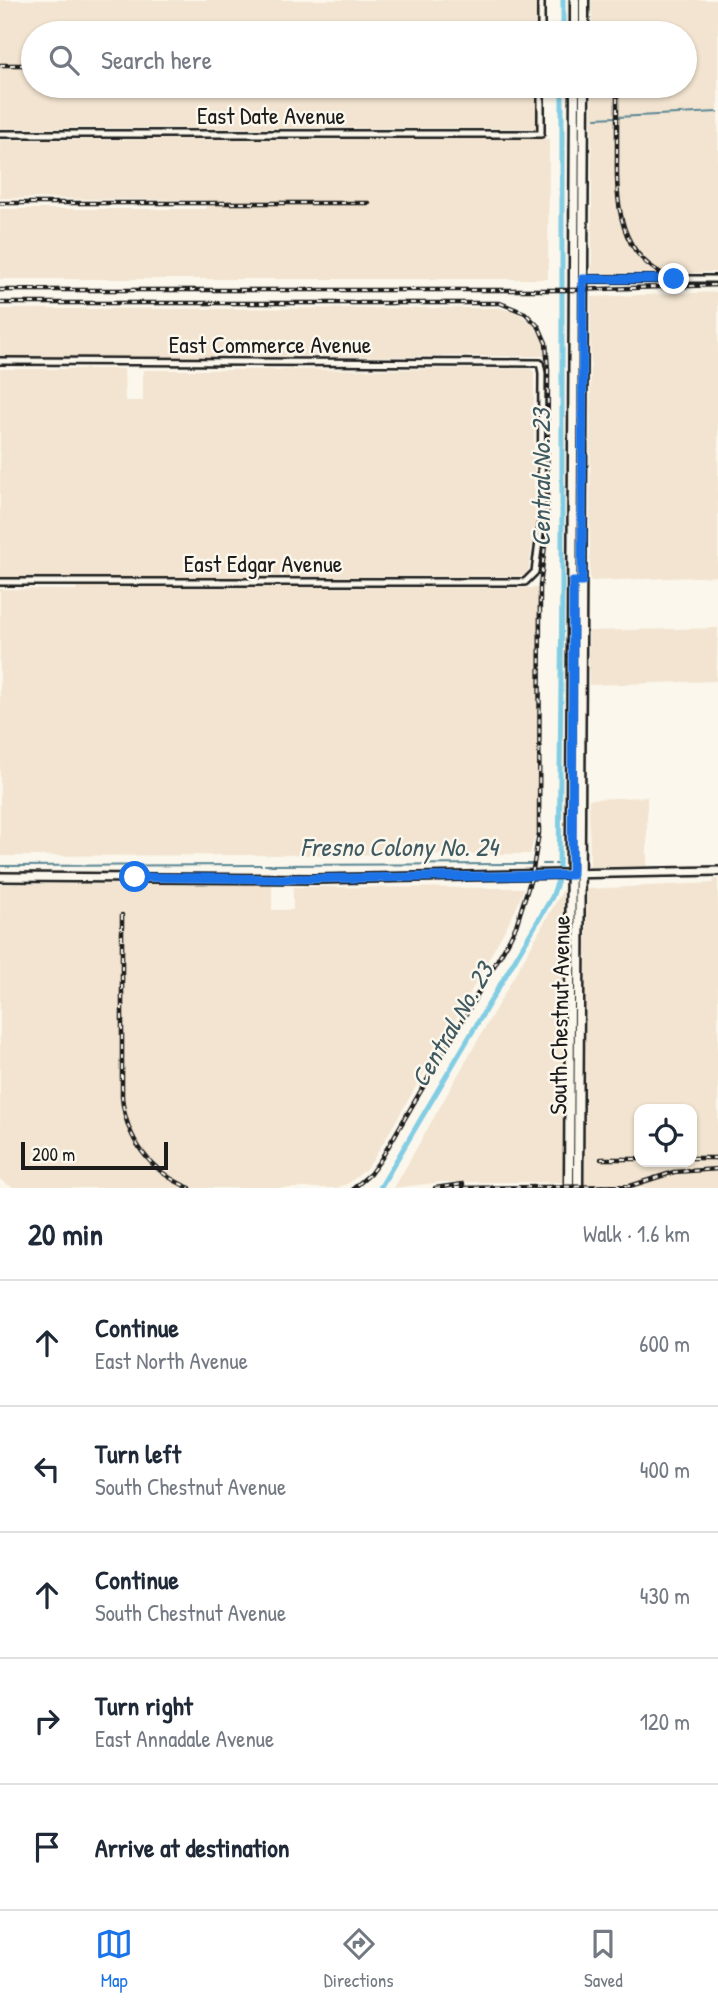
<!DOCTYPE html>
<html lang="en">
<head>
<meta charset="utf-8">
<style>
	body { margin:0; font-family:"Patrick Hand",sans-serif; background:#f2f2f3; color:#1f2937 }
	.controls { position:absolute; right:21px; bottom:21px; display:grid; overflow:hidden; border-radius:14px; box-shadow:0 2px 5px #0004 }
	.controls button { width:63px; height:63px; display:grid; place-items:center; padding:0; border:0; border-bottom:2px solid #e0e1e3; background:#fff; color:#1f2937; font:35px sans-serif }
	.scale { position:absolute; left:21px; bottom:18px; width:147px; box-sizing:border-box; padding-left:7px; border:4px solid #1c1c1c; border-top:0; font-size:19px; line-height:24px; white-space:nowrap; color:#1c1c1c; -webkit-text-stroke:5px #fbf7ec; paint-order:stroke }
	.stop { position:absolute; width:21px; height:21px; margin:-16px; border:5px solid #1a73e8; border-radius:50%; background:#fff }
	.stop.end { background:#1a73e8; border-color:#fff; box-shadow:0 2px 7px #0008 }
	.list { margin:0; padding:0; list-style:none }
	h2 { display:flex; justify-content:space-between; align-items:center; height:91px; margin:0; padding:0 28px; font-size:30px }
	h2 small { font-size:23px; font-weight:400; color:#747a83 }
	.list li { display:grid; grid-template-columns:46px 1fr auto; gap:21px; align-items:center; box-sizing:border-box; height:126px; padding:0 28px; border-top:2px solid #e0e1e3 }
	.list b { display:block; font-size:26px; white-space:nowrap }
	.list p { margin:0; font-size:23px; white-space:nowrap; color:#747a83 }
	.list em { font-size:23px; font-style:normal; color:#747a83 }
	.icon { flex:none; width:38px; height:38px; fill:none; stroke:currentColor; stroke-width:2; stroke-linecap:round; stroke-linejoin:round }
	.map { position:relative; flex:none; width:718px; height:1188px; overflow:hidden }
	.search { position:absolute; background:#fff; box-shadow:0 2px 5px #0004; left:21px; right:21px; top:21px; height:77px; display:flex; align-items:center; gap:18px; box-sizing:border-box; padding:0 24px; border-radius:38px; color:#747a83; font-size:26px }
	.sheet { height:721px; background:#fff }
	nav { display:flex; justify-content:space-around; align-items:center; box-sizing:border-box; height:98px; border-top:2px solid #e0e1e3; background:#fff; font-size:19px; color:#747a83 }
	nav a { display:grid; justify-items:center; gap:4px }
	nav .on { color:#1a73e8 }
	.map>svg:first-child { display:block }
	.built { fill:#f2e4d0; fill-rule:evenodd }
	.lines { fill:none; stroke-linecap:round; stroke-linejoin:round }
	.stream { stroke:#5a8694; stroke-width:2 }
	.canal { stroke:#83cde4; stroke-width:5 }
	.minor-casing { stroke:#1c1c1c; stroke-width:10 }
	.tertiary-casing { stroke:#1c1c1c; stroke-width:12 }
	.secondary-casing { stroke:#1c1c1c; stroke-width:13 }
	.minor { stroke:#fbf7ec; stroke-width:5 }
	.tertiary { stroke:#fbf7ec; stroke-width:7 }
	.secondary { stroke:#fbf7ec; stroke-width:8 }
	.rail-casing { stroke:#1c1c1c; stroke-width:4.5 }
	.rail { stroke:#fbf7ec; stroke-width:2; stroke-dasharray:5; stroke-linecap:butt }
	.route { stroke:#1a73e8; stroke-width:9 }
	.labels { text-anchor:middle; stroke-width:5; stroke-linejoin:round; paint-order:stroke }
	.street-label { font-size:24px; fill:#1c1c1c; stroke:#fbf7ec }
	.water-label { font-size:26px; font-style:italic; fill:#405a62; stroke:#fbf7ec }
</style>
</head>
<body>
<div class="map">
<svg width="718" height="1188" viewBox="0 0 718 1188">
	<rect width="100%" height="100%" fill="#fbf7ec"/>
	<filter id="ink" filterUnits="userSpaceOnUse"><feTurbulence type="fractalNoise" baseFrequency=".0143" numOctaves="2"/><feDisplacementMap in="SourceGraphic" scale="14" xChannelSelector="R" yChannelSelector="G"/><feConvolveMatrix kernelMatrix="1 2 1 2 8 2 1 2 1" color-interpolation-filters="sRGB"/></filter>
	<g filter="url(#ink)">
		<path class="built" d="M0,0h538v33h-505v53h505v42h-538z
			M592,0h126v272l-126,6v-192h93v-53h-93z
			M549,139l-1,140h-548v-70h206l1,-9 -207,-2v-58z
			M718,292v284l-128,5 1,-284z
			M500,308l18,5 16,12 10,17 4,14 -548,1v-48z
			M0,369h124l1,32h18v-31l388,-1 3,3v115l2,3v32l-8,51 -5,3 -523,2z
			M77,587l462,1 -1,238 -8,28 -530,2v-267l76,1z
			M718,628l-2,53 -127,4v-54z
			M647,797v69l-57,1 -1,-68z
			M714,879h4v309h-133l2,-299 126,-6zM639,1109h53v53h-53z
			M0,884l272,1v25h21v-23l231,1 -9,23 -61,111 -81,138 -6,8 -18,15 -12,5h-323l-14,-8z
			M564,888l-1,294h-120l-49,6z"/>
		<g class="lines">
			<path class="stream" d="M596,118l122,-6
				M543,864h7
				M555,864h4
				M265,865l267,-1
				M0,866l261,-1"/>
			<path class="canal" d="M563,33v-33
				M559,870l3,-281v-503
				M380,1188l172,-291 6,-17"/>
			<g class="minor-casing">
				<path id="minor" d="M541,33v-33
					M0,134h541v-48
					M581,279h137
					M0,361l540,2 2,10 -1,154 -6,45 -10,10h-525"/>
			</g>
			<g class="tertiary-casing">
				<path id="tertiary" d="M0,877l315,2 403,-8"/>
			</g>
			<g class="secondary-casing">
				<path id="secondary" d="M575,33v-33
					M584,33v-33
					M569,1188l6,-1102
					M578,1188l6,-1102"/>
			</g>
			<use href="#minor" class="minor"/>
			<use href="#tertiary" class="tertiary"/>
			<use href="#secondary" class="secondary"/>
			<g class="rail-casing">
				<path id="rail" d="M0,65h33
					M617,88c0,23 0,47 0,70 -1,57 5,108 69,125
					M0,203h369
					M0,290h574l144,-5
					M0,303h500l25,10 14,14 7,16 2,27 -1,159 -7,57 -1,247 -7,42 -16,51 -8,16 -127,217 -11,15 -16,14
					M122,915v182c4,42 28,75 68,91
					M692,1158h26
					M601,1159h38
					M435,1188l28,-4
					M455,1188l175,-2 44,-14 44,-3"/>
			</g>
			<use href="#rail" class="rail"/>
		</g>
	</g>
	<g class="lines" filter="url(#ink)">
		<path class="route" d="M135,877l146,2 291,-4 1,-293h9l1,-303h91"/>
	</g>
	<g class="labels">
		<g class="street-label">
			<text x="271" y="124">East Date Avenue</text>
			<text x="270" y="353">East Commerce Avenue</text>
			<text x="263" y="572">East Edgar Avenue</text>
			<text transform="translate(560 1015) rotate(-89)" y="8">South Chestnut Avenue</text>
		</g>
		<g class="water-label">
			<text transform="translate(541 478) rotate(-90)" y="9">Central No. 23</text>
			<text x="399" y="856">Fresno Colony No. 24</text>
			<text transform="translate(452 1025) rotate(-60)" y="9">Central No. 23</text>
		</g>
	</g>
</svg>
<div class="controls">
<button><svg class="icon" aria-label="locate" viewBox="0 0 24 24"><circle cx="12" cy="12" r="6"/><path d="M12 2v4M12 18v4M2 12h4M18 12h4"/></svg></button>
</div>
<div class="scale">200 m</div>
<div class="stop" style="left:135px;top:877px"></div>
<div class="stop end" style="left:674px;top:279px"></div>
<div class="search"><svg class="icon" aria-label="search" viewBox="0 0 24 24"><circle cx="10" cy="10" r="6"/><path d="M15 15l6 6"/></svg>Search here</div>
</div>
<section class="sheet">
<h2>20 min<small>Walk · 1.6 km</small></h2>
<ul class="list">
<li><svg class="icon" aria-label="ahead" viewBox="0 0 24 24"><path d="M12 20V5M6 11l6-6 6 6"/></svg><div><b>Continue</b><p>East North Avenue</p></div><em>600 m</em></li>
<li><svg class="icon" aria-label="left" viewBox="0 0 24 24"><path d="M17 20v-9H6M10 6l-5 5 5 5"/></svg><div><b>Turn left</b><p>South Chestnut Avenue</p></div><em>400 m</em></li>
<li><svg class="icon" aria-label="ahead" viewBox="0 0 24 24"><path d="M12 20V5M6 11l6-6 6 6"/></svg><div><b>Continue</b><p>South Chestnut Avenue</p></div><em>430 m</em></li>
<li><svg class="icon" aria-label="right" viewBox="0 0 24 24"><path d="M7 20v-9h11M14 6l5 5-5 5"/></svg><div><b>Turn right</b><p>East Annadale Avenue</p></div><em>120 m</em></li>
<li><svg class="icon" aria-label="arrive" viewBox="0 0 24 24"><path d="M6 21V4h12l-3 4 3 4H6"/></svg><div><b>Arrive at destination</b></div></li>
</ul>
</section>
<nav>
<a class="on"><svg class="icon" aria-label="map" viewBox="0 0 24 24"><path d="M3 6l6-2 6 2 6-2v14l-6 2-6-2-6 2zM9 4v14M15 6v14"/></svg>Map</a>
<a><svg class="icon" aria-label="directions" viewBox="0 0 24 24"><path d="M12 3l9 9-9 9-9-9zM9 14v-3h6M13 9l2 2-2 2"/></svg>Directions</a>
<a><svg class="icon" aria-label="saved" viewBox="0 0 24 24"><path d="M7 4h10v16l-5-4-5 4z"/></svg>Saved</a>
</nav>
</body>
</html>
